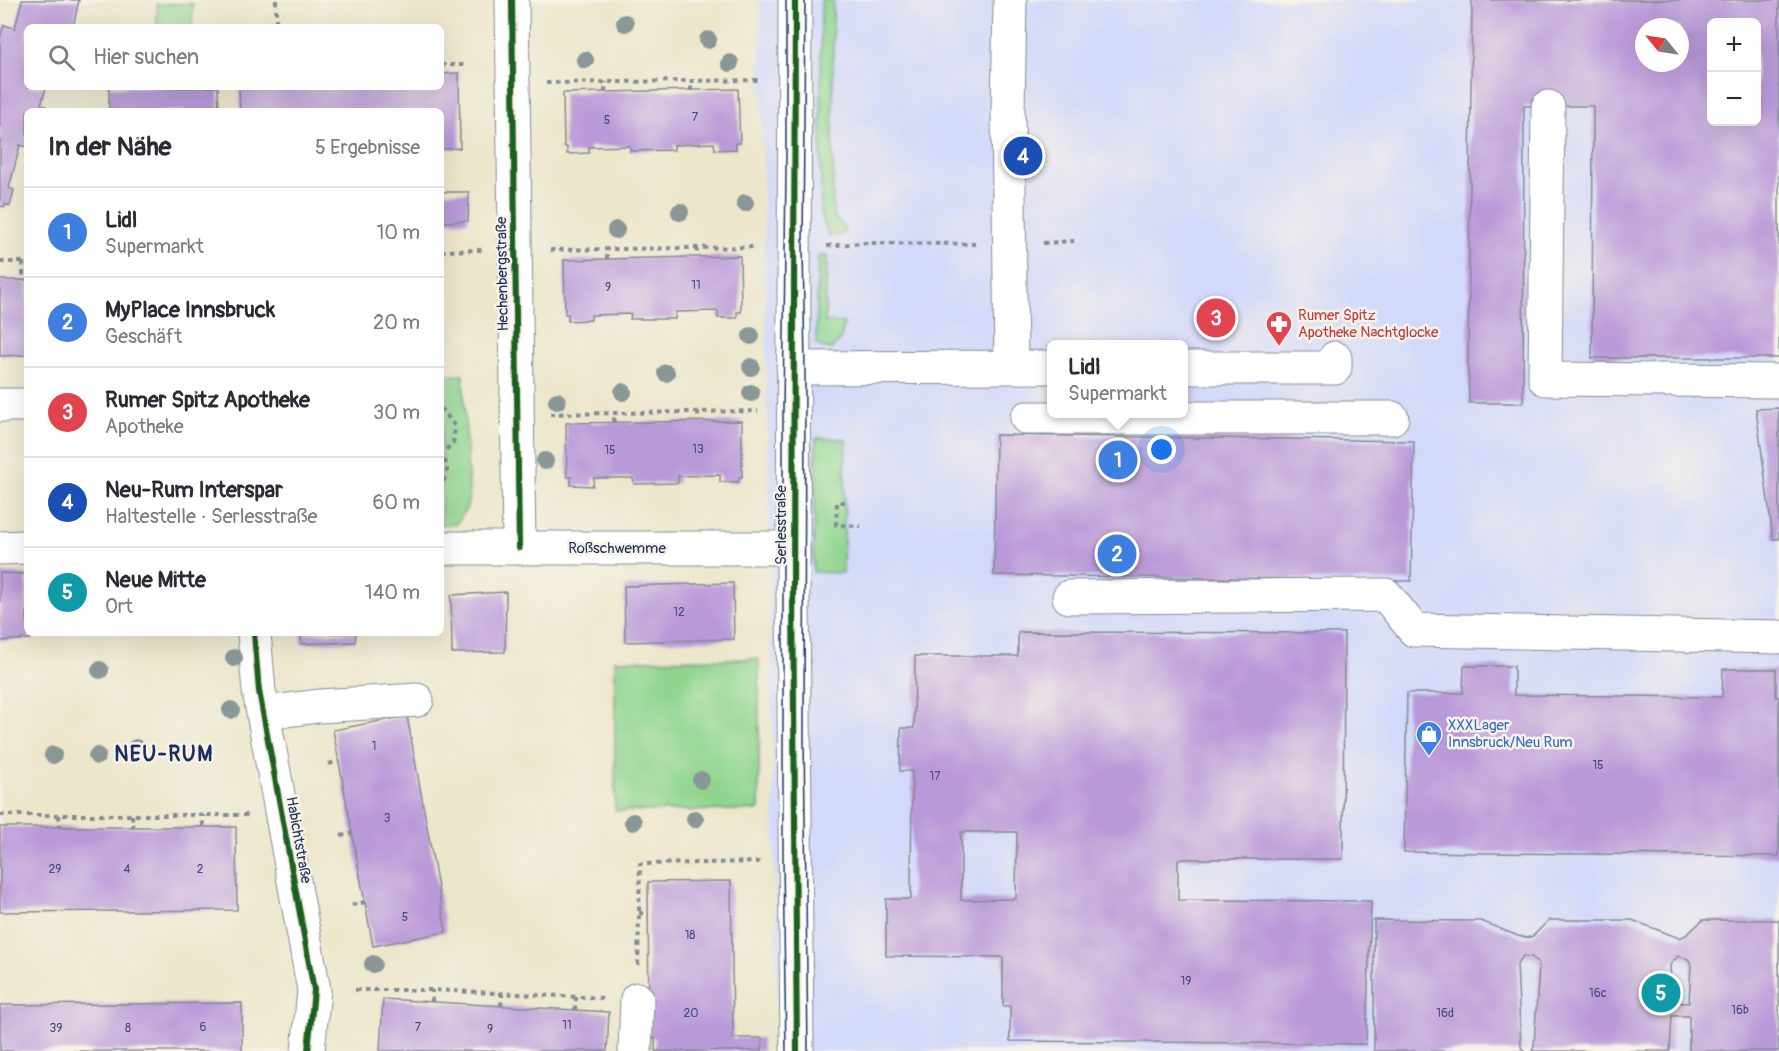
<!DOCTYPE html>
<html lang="de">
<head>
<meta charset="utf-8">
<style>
	body { margin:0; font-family:Pangolin,sans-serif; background:#f2f2f3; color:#2b2b33 }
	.controls { position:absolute; right:18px; top:18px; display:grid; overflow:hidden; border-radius:9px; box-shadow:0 6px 24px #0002 }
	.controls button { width:54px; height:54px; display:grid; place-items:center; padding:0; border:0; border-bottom:2px solid #e1e1e2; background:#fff; color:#2b2b33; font:30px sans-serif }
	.compass { position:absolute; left:1635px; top:18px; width:54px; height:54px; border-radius:50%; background:#fff; box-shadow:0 6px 24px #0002; rotate:300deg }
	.you { position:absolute; left:1162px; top:450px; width:21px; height:21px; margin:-15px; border:4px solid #fff; border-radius:50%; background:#1a73e8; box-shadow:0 0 0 9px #1a73e833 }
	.badge { display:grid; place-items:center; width:39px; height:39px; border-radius:50%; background:#d1495b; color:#fff; font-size:20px; font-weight:700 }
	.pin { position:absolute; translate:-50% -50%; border:3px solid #fff; box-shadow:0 2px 6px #0006 }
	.popup { position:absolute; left:1047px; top:340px; width:141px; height:78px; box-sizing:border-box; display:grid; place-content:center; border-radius:9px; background:#fff; filter:drop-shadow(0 2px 4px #0005); font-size:20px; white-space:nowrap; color:#7c7c81 }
	.popup b { font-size:22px; color:#2b2b33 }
	.popup::after { content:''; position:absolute; left:50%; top:100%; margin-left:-12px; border:12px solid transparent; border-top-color:#fff }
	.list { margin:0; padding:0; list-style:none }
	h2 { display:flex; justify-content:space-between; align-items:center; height:78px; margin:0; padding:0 24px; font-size:26px }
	h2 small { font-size:20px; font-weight:400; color:#7c7c81 }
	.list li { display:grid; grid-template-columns:39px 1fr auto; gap:18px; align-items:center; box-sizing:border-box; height:90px; padding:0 24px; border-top:2px solid #e1e1e2 }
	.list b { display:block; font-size:22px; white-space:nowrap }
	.list p { margin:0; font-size:20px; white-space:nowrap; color:#7c7c81 }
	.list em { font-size:20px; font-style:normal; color:#7c7c81 }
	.icon { flex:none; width:33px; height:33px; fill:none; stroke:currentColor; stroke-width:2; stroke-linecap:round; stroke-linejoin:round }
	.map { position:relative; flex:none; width:1779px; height:1051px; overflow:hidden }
	.search { position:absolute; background:#fff; box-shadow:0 6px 24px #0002; left:24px; top:24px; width:420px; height:66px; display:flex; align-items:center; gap:15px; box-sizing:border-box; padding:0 21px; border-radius:9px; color:#7c7c81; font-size:22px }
	.panel { position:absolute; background:#fff; box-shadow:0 6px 24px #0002; left:24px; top:108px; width:420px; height:528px; border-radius:9px }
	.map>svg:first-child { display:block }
	.built { fill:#d3d9f9; fill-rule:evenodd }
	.green { fill:#90d690; stroke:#568277; stroke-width:1.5 }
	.building { fill:#b99ad9; fill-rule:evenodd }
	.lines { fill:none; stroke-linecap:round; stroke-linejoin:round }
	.minor-casing { stroke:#848a94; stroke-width:35 }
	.path { stroke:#848a94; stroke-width:4; stroke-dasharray:4.5 4.5; stroke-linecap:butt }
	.minor { stroke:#fff; stroke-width:33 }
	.tram { stroke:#1b2f5e; stroke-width:1.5 }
	.cycleway-casing { stroke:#f7f3e8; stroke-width:10 }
	.cycleway { stroke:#1b5e20; stroke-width:6 }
	.tree { fill:#899896 }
	.labels { text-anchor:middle; stroke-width:5; stroke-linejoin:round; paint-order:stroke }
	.number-label { font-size:12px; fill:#424a7d }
	.street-label { font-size:15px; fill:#1b2f5e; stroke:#f7f3e8 }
	.health-label { font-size:15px; fill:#be3a42; stroke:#f7f3e8; text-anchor:start }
	.shop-label { font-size:15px; fill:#366cbe; stroke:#f7f3e8; text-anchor:start }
	.district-label { font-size:21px; font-weight:bold; letter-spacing:1.5px; fill:#1b2f5e; stroke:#f7f3e8 }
</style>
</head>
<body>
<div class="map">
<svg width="1779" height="1051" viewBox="0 0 1779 1051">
	<rect width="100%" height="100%" fill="#f7f3e8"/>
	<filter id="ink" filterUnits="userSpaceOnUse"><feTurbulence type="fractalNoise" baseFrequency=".0167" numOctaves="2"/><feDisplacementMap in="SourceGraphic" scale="12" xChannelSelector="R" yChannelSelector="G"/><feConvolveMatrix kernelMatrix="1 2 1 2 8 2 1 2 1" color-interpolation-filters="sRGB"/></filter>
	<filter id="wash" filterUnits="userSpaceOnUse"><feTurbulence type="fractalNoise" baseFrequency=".008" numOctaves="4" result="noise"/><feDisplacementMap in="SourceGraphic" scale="24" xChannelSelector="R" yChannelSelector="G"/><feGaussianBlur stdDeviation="1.35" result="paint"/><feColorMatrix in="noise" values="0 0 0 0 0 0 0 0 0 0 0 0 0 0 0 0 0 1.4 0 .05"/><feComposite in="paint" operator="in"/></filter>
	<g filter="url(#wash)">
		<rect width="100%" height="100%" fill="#ece6cb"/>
		<path class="built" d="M760,0h1019v1051h-1001zM1712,22h44v100h-44zM1644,27h36v36h-36zM1052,344h132v70h-132z"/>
		<path class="green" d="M821,0h12v215l11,13v4l-2,3 -13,1 -8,-22z
			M157,4h36l-1,23h-35z
			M818,256h9l-2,66 19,1c-2,12 -3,19 -13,26l-10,-2 -5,-4z
			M463,375l6,122 -3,12 -9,14 -16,1v-148z
			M816,438l30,1 -3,134 -30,-1z
			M759,659v151l-144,1v-151z"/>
		<g id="blocks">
			<path class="building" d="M22,0h57l-6,27h-46v60h19l-5,18 5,1 -2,5h-17v36l-7,-2 -11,43 5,2 -4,16 -5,-2v3l-5,-1v-168l4,-13 11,3z
				M1472,0h307v358h-187l1,-252h-69l-1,297h-54l-1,-44zM1712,22h44v100h-44zM1644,27h36v36h-36z
				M459,73l1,75 -19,1v-38h-201l-1,-24h202v-13z
				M109,87h109l1,24h-110z
				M738,89l2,54h-4v6l-21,1 -1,-7 -40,2v5l-44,1v-5l-41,1v6l-22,1v-7h-3l-1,-54z
				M441,192h28l-1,29 -27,1z
				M740,256l1,56h-4v6h-19v-7l-43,1v7h-45l1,-5 -40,1v5l-23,1v-7h-3l-1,-54z
				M0,280h27v75l-27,1z
				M1779,408v131h-6l-17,-130z
				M742,421v56h-3v5h-19v-7l-42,1v7l-44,1 -1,-6h-39l-1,8 -22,-1v-8h-4l-1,-54z
				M996,435l418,6 -3,140 -417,-6z
				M0,573l27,1v59h3v6l-30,2z
				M733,583l1,56 -109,3 -1,-56z
				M506,592l-1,60 -53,1 -1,-58z
				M1018,632l326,1 -1,226h-165v41l193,1 -5,143 -356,-3v-35h-7v-49l-117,-1v-57h25l1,-128h-12l1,-43h13l1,-72h103zM961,832h56l-1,67 -55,1z
				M301,633h55l-1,9 -54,2z
				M1464,666h50v29l208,2 1,-28h53v28h3v159l-375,-4 3,-159h56z
				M407,716l39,216 -73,14 -40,-216z
				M0,827h236l1,83 -237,2z
				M731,881l2,157h29v13h-107v-13h-6l-1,-156z
				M1374,920l107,1 37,15 8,2 7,-2 16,-16h83l47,18 7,-3 17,-15h76v131h-90v-35h-17l-2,35h-138l2,-5 5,-81 -2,-4 -6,-4 -8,-1 -6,9 4,82 3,4h-150zM1678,956l10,3 3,5 -2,39 -17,-1 -2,-37z
				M383,999l226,13 -2,39h-227z
				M242,1003v48h-242v-46z"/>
		</g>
	</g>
	<g filter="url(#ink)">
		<use href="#blocks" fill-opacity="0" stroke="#848a94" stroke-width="1.5"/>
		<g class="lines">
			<g class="minor-casing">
				<path id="minor" d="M512,0l7,548
					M795,0l-2,593 4,458
					M1010,0l-2,112 3,255
					M1548,107l-3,272 234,2
					M793,368l259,-1
					M1184,368h151v-10
					M0,405h27
					M1027,418h365
					M0,548l27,-1
					M441,548h352
					M1069,597l317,-2 28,35 365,7
					M254,633l5,58 55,299 -6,61
					M263,713l56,-7 98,-6
					M635,1051l2,-52"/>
			</g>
			<path class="path" d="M276,0v27
				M441,65h23
				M546,83l214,-3
				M691,91v-10
				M605,92l1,-10
				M1043,243l31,-2
				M827,246l33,-3 115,1
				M697,248v9
				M550,250l207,-3
				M441,251l41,-1
				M607,259v-10
				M0,262h27
				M23,262v18
				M441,408l14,18 -2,17 -12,11c9,14 7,18 0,32
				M698,412v10
				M550,414l208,-3
				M614,422v-9
				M845,502h-8l-1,23 25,1
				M329,764l10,-3
				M0,815h248
				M59,815l1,12
				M132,815l1,12
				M203,826v-11
				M341,836l11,-3
				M352,905l13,-3
				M639,913l10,1
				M638,965l2,-101 122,-2
				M355,990h77l171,8
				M432,1002v-12
				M501,1006l1,-12
				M575,1010l1,-13"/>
			<use href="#minor" class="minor"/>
			<path class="tram" d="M786,0v171l-3,240v451l3,189
				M805,0l-2,247 2,121 -1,370 4,313"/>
			<g class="cycleway-casing">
				<path id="cycleway" d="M512,0l7,548
					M795,0l-2,593 4,458
					M254,633l5,58 55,299 -6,61"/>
			</g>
			<use href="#cycleway" class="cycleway"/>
		</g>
		<g class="tree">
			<circle cx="625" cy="23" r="9"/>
			<circle cx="708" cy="40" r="9"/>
			<circle cx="585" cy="60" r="9"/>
			<circle cx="730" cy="63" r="9"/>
			<circle cx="745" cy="203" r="9"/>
			<circle cx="680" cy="212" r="9"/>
			<circle cx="616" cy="230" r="9"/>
			<circle cx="751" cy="336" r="9"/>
			<circle cx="751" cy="367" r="9"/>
			<circle cx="666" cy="373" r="9"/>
			<circle cx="623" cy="392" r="9"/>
			<circle cx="751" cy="393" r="9"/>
			<circle cx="557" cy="401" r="9"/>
			<circle cx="545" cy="461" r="9"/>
			<circle cx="234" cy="658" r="9"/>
			<circle cx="100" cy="670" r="9"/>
			<circle cx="231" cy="710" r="9"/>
			<circle cx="136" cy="748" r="9"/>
			<circle cx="53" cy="755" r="9"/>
			<circle cx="97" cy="756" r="9"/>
			<circle cx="701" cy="780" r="9"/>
			<circle cx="695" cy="819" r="9"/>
			<circle cx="633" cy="822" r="9"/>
			<circle cx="373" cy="964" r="9"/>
		</g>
	</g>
	<defs>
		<g id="pharmacy-pin" transform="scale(1.35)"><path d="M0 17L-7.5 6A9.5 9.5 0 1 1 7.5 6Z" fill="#e0444e" stroke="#f7f3e8"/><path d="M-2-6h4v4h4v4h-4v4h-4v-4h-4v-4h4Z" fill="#fff"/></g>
		<g id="shop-pin" transform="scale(1.35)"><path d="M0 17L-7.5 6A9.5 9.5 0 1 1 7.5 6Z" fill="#3f7fe0" stroke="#f7f3e8"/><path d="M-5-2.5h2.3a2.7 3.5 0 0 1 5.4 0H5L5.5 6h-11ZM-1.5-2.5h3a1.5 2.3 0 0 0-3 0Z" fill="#fff"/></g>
	</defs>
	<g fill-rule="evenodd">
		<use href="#pharmacy-pin" x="1279" y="324"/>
		<use href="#shop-pin" x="1429" y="734"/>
	</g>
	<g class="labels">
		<g class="number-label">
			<text x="695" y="121">7</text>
			<text x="607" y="124">5</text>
			<text x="696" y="289">11</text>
			<text x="608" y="291">9</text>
			<text x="698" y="453">13</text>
			<text x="610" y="454">15</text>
			<text x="679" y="616">12</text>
			<text x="374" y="750">1</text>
			<text x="1598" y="769">15</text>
			<text x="935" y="780">17</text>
			<text x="387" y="822">3</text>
			<text x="55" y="873">29</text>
			<text x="127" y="873">4</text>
			<text x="200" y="873">2</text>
			<text x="405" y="921">5</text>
			<text x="690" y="939">18</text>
			<text x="1186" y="985">19</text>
			<text x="1598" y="997">16c</text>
			<text x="1740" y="1014">16b</text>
			<text x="691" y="1017">20</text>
			<text x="1445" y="1017">16d</text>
			<text x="567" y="1029">11</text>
			<text x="203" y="1031">6</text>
			<text x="418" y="1031">7</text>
			<text x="56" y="1032">39</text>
			<text x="128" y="1032">8</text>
			<text x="490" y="1033">9</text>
		</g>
		<g class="street-label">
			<text transform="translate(502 274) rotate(-91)" y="5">Hechenbergstraße</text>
			<text transform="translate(781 525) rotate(-90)" y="5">Serlesstraße</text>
			<text x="617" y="553">Roßschwemme</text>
			<text transform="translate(299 840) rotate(80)" y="5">Habichtstraße</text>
		</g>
		<g class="health-label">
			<text x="1298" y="320">Rumer Spitz<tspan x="1298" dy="17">Apotheke Nachtglocke</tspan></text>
		</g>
		<g class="shop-label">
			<text x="1448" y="730">XXXLager<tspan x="1448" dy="17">Innsbruck/Neu Rum</tspan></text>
		</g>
		<g class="district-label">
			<text x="164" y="761">NEU-RUM</text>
		</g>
	</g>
</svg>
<div class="controls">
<button>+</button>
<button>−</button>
</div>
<svg class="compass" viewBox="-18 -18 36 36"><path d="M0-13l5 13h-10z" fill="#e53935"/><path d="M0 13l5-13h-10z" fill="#7c7c81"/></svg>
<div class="you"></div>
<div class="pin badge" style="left:1118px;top:460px;background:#3f7fe0">1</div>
<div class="popup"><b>Lidl</b>Supermarkt</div>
<div class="pin badge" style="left:1117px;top:554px;background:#3f7fe0">2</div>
<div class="pin badge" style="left:1216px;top:318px;background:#e0444e">3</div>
<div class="pin badge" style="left:1023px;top:156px;background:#1a4fb4">4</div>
<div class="pin badge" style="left:1661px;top:993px;background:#0f9aa8">5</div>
<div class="search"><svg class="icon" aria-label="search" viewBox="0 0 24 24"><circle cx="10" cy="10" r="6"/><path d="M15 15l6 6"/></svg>Hier suchen</div>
<section class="panel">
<h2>In der Nähe<small>5 Ergebnisse</small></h2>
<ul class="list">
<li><span class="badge" style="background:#3f7fe0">1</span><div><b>Lidl</b><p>Supermarkt</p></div><em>10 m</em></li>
<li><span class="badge" style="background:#3f7fe0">2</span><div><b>MyPlace Innsbruck</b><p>Geschäft</p></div><em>20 m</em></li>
<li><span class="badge" style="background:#e0444e">3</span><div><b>Rumer Spitz Apotheke</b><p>Apotheke</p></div><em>30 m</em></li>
<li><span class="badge" style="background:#1a4fb4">4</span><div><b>Neu-Rum Interspar</b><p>Haltestelle · Serlesstraße</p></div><em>60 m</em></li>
<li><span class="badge" style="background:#0f9aa8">5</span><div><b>Neue Mitte</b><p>Ort</p></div><em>140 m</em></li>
</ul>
</section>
</div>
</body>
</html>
